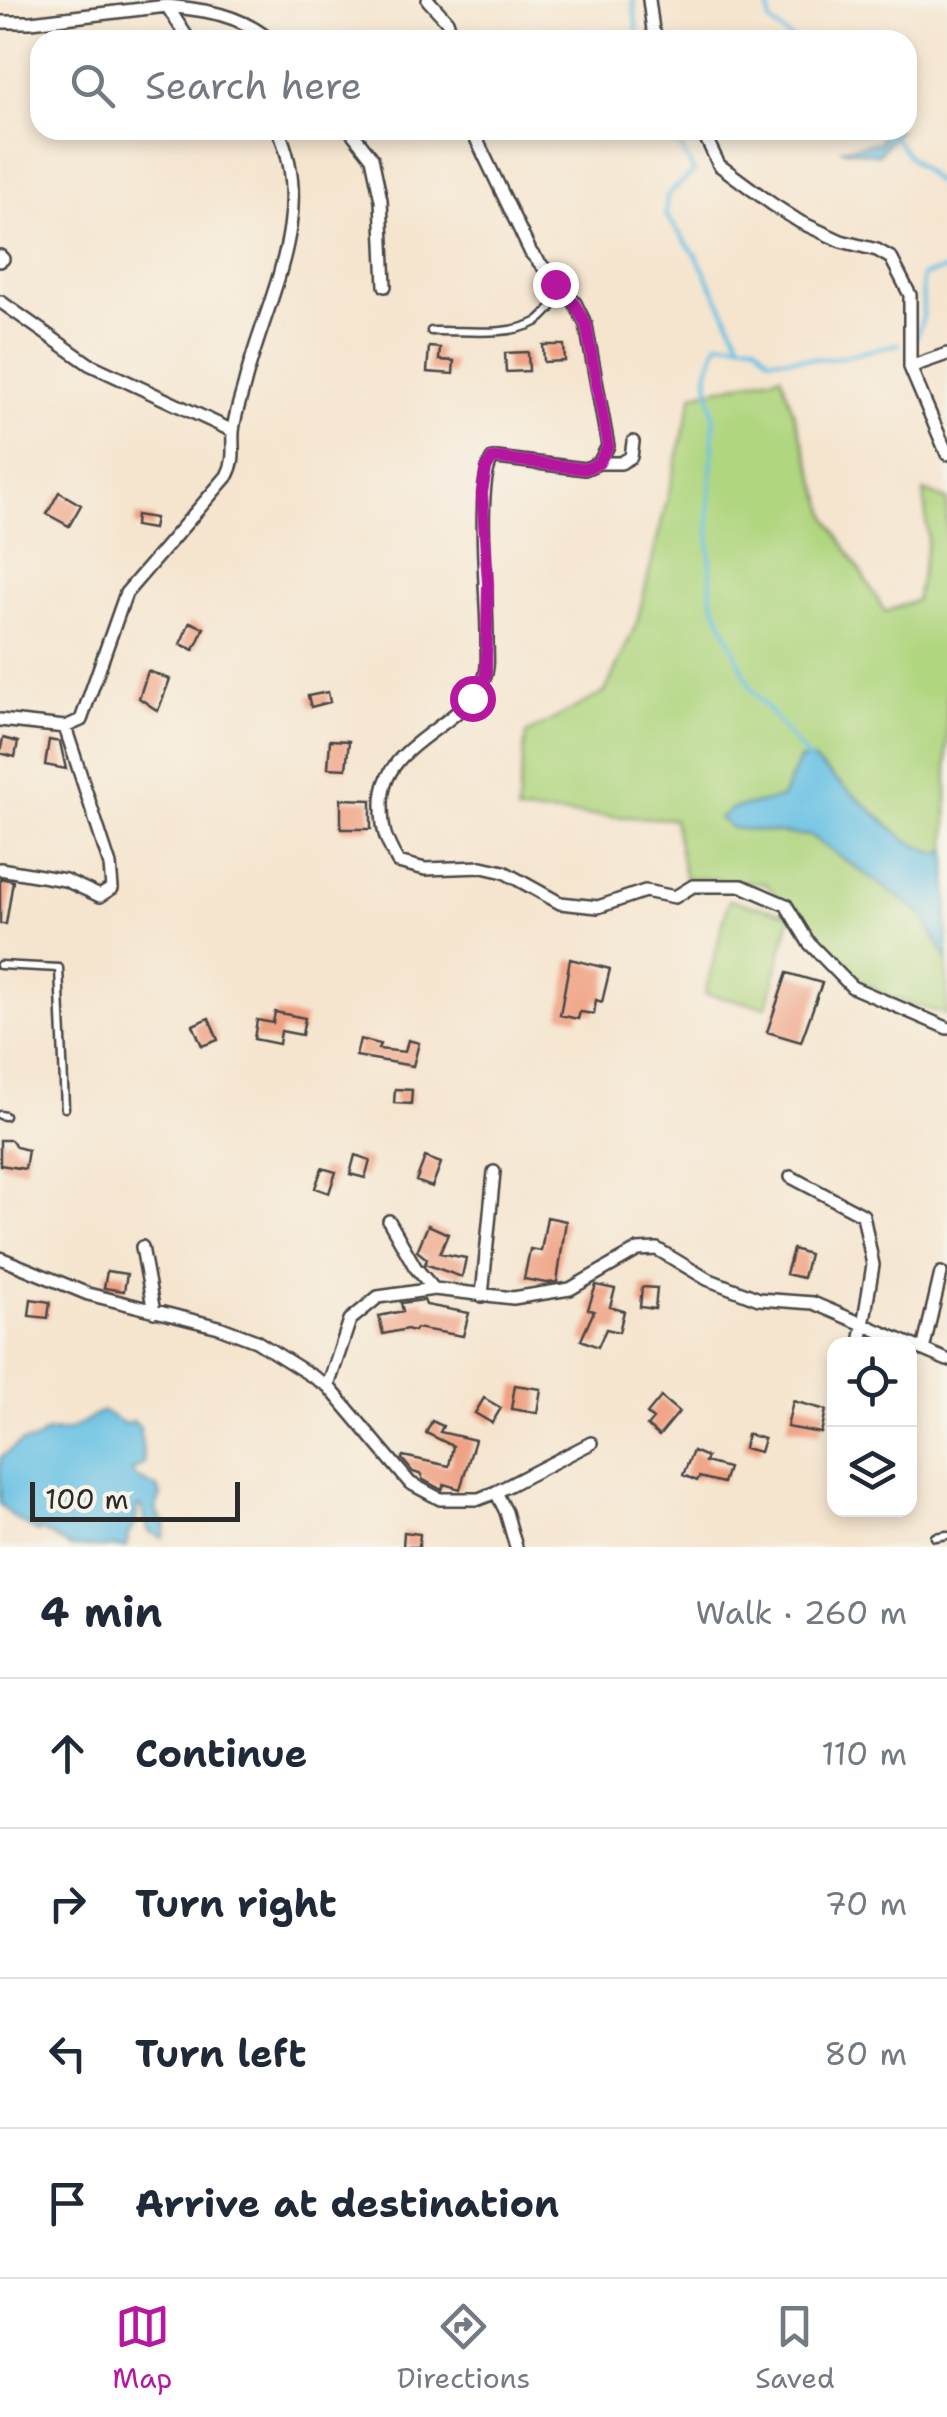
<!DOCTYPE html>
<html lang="en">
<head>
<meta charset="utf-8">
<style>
	body { margin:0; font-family:"Shantell Sans",sans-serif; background:#f2f2f3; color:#1f2937 }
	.controls { position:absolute; right:30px; bottom:30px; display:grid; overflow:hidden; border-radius:20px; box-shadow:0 5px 15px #0003 }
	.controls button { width:90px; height:90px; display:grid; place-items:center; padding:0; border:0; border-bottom:2px solid #e0e1e3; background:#fff; color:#1f2937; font:50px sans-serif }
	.scale { position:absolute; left:30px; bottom:25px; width:210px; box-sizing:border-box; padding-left:10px; border:5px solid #2b2b2b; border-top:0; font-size:28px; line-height:35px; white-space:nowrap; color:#2b2b2b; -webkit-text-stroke:8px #f7f3e8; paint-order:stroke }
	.stop { position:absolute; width:30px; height:30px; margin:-22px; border:8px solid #b5179e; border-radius:50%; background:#fff }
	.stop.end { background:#b5179e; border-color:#fff; box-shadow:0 2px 10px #0008 }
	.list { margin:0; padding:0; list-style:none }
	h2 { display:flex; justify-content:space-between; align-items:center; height:130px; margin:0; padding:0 40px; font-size:42px }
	h2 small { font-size:32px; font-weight:400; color:#747a83 }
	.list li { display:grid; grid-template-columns:65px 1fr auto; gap:30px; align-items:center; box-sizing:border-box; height:150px; padding:0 40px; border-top:2px solid #e0e1e3 }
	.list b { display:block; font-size:38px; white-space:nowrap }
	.list em { font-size:32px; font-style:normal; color:#747a83 }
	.icon { flex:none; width:55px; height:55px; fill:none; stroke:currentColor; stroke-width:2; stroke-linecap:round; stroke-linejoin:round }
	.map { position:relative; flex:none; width:947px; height:1547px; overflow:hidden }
	.search { position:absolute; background:#fff; box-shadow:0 5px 15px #0003; left:30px; right:30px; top:30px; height:110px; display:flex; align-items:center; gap:25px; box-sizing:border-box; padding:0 35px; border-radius:30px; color:#747a83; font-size:38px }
	.sheet { height:730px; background:#fff }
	nav { display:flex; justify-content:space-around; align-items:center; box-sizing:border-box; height:140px; border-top:2px solid #e0e1e3; background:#fff; font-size:28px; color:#747a83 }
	nav a { display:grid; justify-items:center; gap:5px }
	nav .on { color:#b5179e }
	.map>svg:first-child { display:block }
	.green { fill:#b0d680; stroke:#6e8056; stroke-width:2.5 }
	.water { fill:#67c1e4; stroke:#497688; stroke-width:2.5 }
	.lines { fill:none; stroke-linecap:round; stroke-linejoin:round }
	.stream { stroke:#67c1e4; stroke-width:4 }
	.building { fill:#efa284 }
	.service-casing { stroke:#494744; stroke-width:11 }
	.minor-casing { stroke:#494744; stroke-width:16 }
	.service { stroke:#fff; stroke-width:6 }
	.minor { stroke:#fff; stroke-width:11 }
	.route { stroke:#b5179e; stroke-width:12 }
</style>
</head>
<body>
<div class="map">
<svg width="947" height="1547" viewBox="0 0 947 1547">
	<rect width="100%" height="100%" fill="#f7f3e8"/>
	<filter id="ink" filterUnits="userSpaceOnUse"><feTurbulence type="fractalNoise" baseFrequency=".01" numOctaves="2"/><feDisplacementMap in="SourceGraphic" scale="20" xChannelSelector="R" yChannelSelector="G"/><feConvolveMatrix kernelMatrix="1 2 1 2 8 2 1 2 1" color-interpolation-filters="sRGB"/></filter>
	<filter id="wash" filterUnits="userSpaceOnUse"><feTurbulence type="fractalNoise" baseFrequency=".0048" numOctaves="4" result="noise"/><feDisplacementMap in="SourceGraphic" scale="40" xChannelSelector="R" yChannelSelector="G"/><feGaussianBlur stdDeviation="2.25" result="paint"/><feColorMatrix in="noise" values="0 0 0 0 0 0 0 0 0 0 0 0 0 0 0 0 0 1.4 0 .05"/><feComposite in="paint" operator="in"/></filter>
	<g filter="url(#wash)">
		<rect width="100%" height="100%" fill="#f5e5cf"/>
		<path class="green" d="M781,375l48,145 56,92 31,-12 12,-59 -4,-50 23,9v349l-8,6 -32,-14 -68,-59 -40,-22 -17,38 -51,11v19l79,8 110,76 27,47v56l-54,-17 -37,-19 -90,-95 -81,-7 -11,-58 -157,-7 9,-78 79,-42 32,-70 56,-228z
			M729,900l62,14 -24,93 -62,-13z"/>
		<path class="water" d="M881,130h18l-21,25 -38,-6 41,-7z
			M812,759l95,82 32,14 8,-6v110l-27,-47 -109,-76 -80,-8 -12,-10 12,-9 51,-11 17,-38z
			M103,1411l22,13 8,-3 7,7 4,36 -12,7 2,5 24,13 3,6 -6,15 11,16 -3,12 -14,-6 -8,-25 -4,-1 -1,18 -8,10 -1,13h-56l-30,-17 -3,2 -25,-15 -13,-13v-46l22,-16 12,-1 13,-9 21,-1z"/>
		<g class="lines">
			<path class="stream" d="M633,0l5,40
				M768,0l2,22 23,18
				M672,130l22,42 -27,23 -1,20 31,42 43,84
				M889,130l20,27 38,35
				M916,338l7,-22 -1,-40 25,-7
				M810,761l-59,-73 -40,-91 -2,-86 5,-91 -7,-46 11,-32 37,1 14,15 63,1 67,-15"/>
		</g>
		<g id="blocks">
			<path class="building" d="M543,345h21l1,16 -21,1z
				M429,347l11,1 -1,12 15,1 -1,13 -26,-2z
				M528,352l1,19 -23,1 -1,-19z
				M59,492l22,13 -12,21 -22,-12z
				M136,515l19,3 -2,11 -18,-3z
				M190,622l14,6 -10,22 -14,-6z
				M148,671l22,8 -12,32 -19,-13z
				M328,692l2,10 -19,5 -3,-11z
				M3,738l15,4 -3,15 -15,-4z
				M49,740l11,2 6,27 -21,-4z
				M330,740l19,1 -3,28 -18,-1z
				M341,799l30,1v29h-30z
				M0,878l13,3 -7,43h-6z
				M570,959l40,10 -8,33 -6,-2 -2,14 -14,-2 -2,7 -18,-4z
				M787,973l35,10 -21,59 -34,-10z
				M275,1012l30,6 -3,17 -21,-4 -2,13 -25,-5 3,-19 16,3z
				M209,1018l9,22 -16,6 -9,-21z
				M360,1039l20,5 -2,5 27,3 3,-12 11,3 -6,23 -57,-10z
				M395,1089l17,1 -1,14 -17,-1z
				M0,1140h11l5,7 12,3 -3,19 -25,-4z
				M355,1155l15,5 -5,18 -15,-4z
				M425,1157l16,6 -9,24 -16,-6z
				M322,1168l14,4 -7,21 -14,-5z
				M547,1217l19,4 -9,61 -11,1 -22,-4 6,-30 11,2z
				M428,1225l20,9 -8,19 26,5 -4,19 -37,-13 2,-5 -10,-8z
				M793,1249l16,5 -6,24 -17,-4z
				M107,1271l20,3 -3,17 -20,-3z
				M596,1285l19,4 -5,18 14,4 -5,21 -13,-3 -8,18 -17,-7 13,-29 -6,-2z
				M642,1287l15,1 -2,21 -15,-2z
				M31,1299l19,3 -2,16 -19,-2z
				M424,1300l2,5 43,8 -6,23 -47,-8 -2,3 -7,-2 -24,5 -4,-18 24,-5 -2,-8z
				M515,1385l26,4 -4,24 -26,-4z
				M661,1397l18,15 -20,24 -12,-10 6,-7 -6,-5z
				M484,1398l17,10 -9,15 -17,-10z
				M793,1401l33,9 -5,23 -34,-6z
				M432,1421l11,5 -3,6 35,8 -15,49 -16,-5 -2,6 -20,-11v-4l-9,-3 -11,-13 1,-3 46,10 4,-20 -27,-13z
				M747,1434l17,5 -4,13 -16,-4z
				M693,1451l14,6 -2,5 23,6 -5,15 -24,-6 -2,4 -14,-6z
				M404,1532l16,2 -1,13h-16z"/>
		</g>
	</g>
	<g filter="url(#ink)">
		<use href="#blocks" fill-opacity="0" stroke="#494744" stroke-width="2.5"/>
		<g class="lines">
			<g class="service-casing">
				<path id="service" d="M431,331c32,-1 77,6 105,-9 12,-7 19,-21 27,-31
					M0,965l59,3 6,140
					M0,1115l5,1
					M935,1537l12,-2"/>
			</g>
			<g class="minor-casing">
				<path id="minor" d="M428,0l19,21 6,19
					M649,0l4,30 5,10
					M167,6c38,4 72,8 103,34
					M0,22h31l136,-16 22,34
					M350,130l22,28 9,42 4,86
					M472,130l59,123 44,50 11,22 22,121 -9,17 -14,6 -88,-11 -5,1c-17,27 -4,143 -5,182 0,12 2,28 -3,38 -24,52 -103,63 -102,126 0,26 3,34 16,57l27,7 57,-2 22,5 56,31 38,4 47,-16 30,6 18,-11h49l44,19 23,38 43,44 95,41
					M702,130l17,35 53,39 28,18 41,19 36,9 14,8 19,37v72l37,87
					M0,256l3,3 -3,2
					M1,302l88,62 144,67
					M910,367l37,-13
					M599,463h22l10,-6 2,-15
					M0,720l65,7 16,-7 45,-127 101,-117c9,-17 5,-26 6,-44 1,-15 7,-31 11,-46 20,-82 74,-171 34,-256
					M0,869l65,11 35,16 12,-8 -2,-23 -45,-138
					M791,1177l72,38 10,50 -13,79
					M389,1221l26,46 19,22
					M142,1247l12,65
					M0,1258l88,36 131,33 37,14 72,45 82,97 30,16h39l17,-7 10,20 10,35
					M482,1296l12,-124
					M923,1350l18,-77
					M328,1386l22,-66 28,-23 56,-8 79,9 57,-9 68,-39 19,-1 50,30 52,20 54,4 134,57
					M496,1492l95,-49"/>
			</g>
			<use href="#service" class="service"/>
			<use href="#minor" class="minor"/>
		</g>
	</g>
	<g class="lines" filter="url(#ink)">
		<path class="route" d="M472,698l14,-22 2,-93 -6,-90 4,-24 6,-10 6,-1 87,11 14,-6 9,-17 -22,-122 -12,-21 -19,-19"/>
	</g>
</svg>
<div class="controls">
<button><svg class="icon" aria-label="locate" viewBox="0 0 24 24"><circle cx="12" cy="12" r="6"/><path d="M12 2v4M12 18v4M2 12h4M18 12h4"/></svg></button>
<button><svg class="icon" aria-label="layers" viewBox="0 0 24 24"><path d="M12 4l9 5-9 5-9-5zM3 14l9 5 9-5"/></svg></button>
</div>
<div class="scale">100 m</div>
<div class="stop" style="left:472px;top:698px"></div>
<div class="stop end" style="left:555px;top:284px"></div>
<div class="search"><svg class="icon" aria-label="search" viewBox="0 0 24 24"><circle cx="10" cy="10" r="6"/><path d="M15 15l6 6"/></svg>Search here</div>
</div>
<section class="sheet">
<h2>4 min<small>Walk · 260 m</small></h2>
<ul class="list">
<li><svg class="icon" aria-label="ahead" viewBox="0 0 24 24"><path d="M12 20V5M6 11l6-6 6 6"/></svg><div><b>Continue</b></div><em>110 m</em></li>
<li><svg class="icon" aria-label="right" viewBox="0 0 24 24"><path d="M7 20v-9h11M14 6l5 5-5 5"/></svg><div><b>Turn right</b></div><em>70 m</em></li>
<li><svg class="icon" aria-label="left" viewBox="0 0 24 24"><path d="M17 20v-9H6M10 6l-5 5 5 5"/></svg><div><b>Turn left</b></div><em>80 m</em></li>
<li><svg class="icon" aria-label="arrive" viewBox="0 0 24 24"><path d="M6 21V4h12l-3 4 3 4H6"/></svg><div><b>Arrive at destination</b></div></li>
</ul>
</section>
<nav>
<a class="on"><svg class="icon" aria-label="map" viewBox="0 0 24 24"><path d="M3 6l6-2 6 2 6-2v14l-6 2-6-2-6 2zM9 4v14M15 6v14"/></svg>Map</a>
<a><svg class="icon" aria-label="directions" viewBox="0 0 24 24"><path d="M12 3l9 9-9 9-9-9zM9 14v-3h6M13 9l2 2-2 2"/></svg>Directions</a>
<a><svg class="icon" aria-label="saved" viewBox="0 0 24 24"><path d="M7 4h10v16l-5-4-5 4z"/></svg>Saved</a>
</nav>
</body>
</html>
